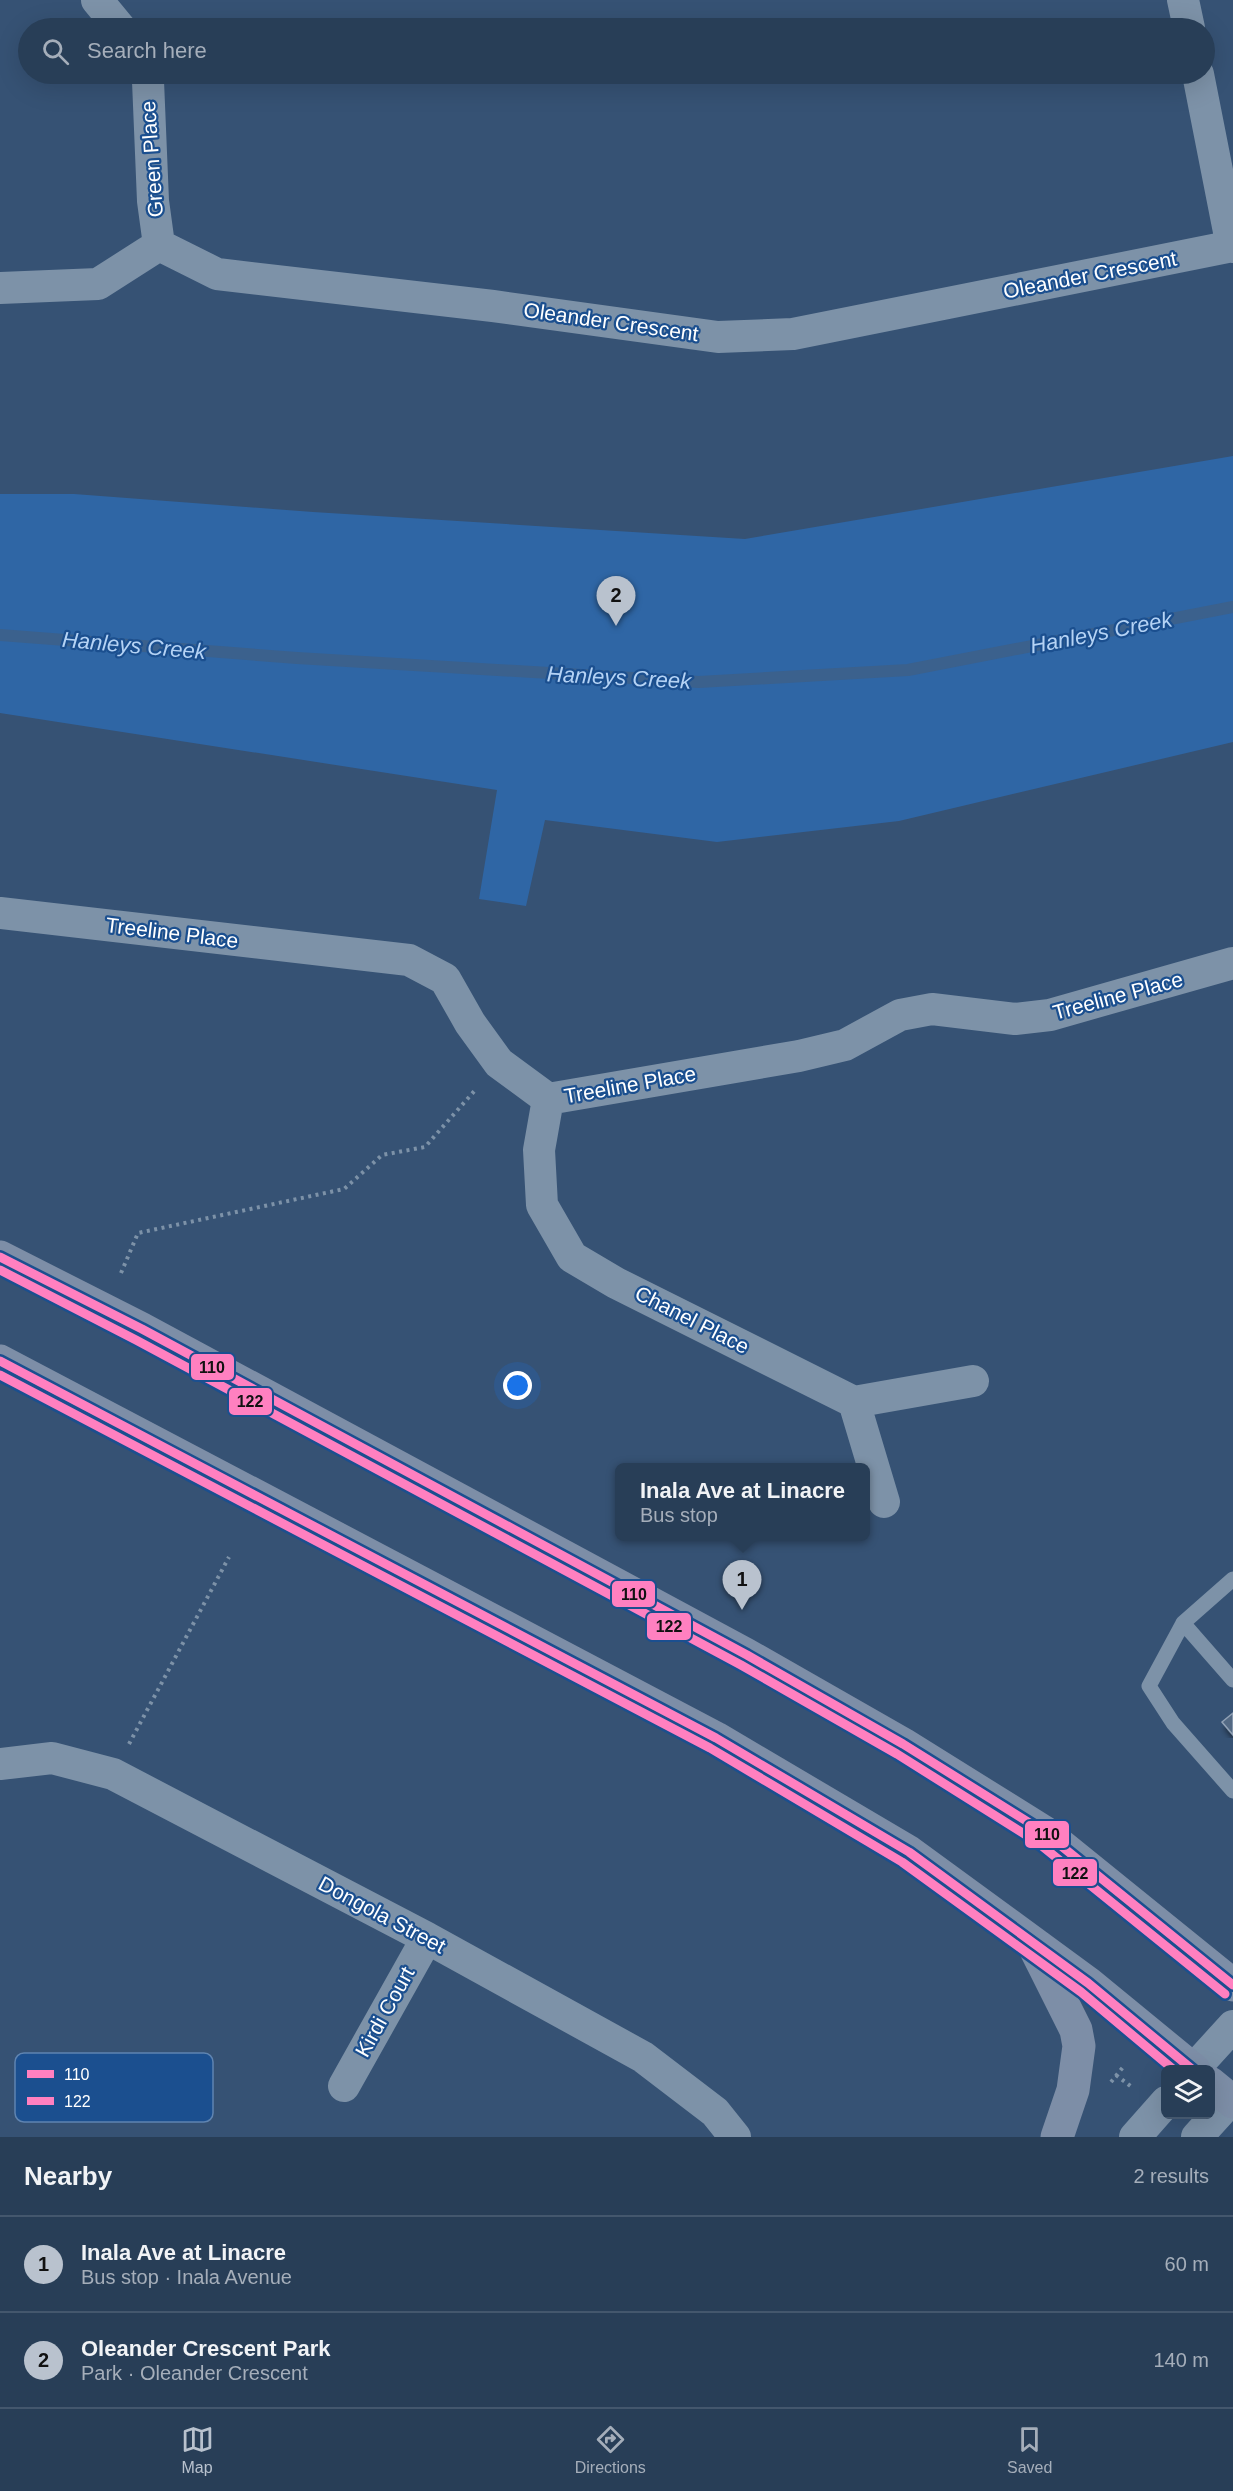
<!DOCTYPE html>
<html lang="en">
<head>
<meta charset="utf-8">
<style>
	body { margin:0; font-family:Arial,sans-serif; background:#30455d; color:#f1f3f6 }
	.controls { position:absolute; right:18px; bottom:18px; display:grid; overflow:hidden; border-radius:9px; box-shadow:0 6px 24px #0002 }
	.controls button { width:54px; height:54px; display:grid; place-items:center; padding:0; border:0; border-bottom:2px solid #44576d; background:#283e57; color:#f1f3f6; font:30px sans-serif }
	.you { position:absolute; left:518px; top:1386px; width:21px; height:21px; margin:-15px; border:4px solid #fff; border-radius:50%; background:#1a73e8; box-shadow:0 0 0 9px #1a73e833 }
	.badge { display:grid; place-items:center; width:39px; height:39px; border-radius:50%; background:#b9c2ce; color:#111; font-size:20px; font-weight:700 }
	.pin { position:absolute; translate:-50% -50px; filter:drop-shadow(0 2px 3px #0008) }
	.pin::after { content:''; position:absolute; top:32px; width:21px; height:18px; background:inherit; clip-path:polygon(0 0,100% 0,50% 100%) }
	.popup { position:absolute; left:615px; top:1463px; width:255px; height:78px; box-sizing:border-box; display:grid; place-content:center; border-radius:9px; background:#283e57; filter:drop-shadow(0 2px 4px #0005); font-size:20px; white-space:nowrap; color:#a5aeba }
	.popup b { font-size:22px; color:#f1f3f6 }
	.popup::after { content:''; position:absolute; left:50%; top:100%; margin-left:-12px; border:12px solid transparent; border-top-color:#283e57 }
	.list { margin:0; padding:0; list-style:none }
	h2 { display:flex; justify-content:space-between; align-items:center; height:78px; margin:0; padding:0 24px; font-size:26px }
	h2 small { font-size:20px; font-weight:400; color:#a5aeba }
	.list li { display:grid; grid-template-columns:39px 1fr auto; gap:18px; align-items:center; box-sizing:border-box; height:96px; padding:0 24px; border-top:2px solid #44576d }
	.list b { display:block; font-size:22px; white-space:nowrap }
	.list p { margin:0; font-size:20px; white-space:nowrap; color:#a5aeba }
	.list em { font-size:20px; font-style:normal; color:#a5aeba }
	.icon { flex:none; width:33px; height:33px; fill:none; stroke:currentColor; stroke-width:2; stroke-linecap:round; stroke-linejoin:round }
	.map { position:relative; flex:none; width:1233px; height:2137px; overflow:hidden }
	.search { position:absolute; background:#283e57; box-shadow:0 6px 24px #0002; left:18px; right:18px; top:18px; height:66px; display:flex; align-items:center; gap:15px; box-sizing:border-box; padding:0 21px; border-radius:33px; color:#a5aeba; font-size:22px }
	.sheet { height:270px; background:#283e57 }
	nav { display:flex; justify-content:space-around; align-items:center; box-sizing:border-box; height:84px; border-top:2px solid #44576d; background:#283e57; font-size:16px; color:#a5aeba }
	nav a { display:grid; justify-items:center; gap:3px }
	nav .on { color:#b9c2ce }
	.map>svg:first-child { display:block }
	.green { fill:#2f66a5 }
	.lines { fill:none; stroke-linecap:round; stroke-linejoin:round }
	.stream { stroke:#3b618d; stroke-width:12 }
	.building { fill:#526984; stroke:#92a2b6; stroke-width:1.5; filter:url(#shadow) }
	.path { stroke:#7d92a8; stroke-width:4; stroke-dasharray:3 4.5; stroke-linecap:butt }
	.service { stroke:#7d92a8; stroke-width:15 }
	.minor { stroke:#7d92a8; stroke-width:32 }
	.primary { stroke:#7d8ea7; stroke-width:33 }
	.bus-1-casing { stroke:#1b4f8f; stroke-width:14 }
	.bus-2-casing { stroke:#1b4f8f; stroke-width:14 }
	.bus-1 { stroke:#ff80c0; stroke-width:9 }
	.bus-2 { stroke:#ff80c0; stroke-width:9 }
	.labels { text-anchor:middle; stroke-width:4.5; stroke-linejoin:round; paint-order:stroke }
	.street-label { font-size:21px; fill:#fff; stroke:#1b4f8f }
	.water-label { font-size:22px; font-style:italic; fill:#b5d3f5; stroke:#1b4f8f }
	.key { fill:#1b4f8f; stroke:#5f84b1; stroke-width:1.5 }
	.key-label { font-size:16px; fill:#fff }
	.line-badge { stroke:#1b4f8f; stroke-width:2 }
	.pale-badge-label { font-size:16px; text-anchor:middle; font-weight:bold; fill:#111 }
</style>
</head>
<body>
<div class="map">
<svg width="1233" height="2137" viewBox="0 0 1233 2137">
	<defs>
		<filter id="shadow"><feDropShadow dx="3.5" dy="6" stdDeviation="3" flood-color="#0009"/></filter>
	</defs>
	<rect width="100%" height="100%" fill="#365274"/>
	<path class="green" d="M1233,456v286l-334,79 -182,21 -172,-22 -19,86 -47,-7 18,-109 -497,-77v-219h74l239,18 432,27z"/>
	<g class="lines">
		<path class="stream" d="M0,635l297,23 402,24 209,-12 325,-63"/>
	</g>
	<path class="building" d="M1233,1713v22l-11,-13z"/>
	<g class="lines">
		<path class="path" d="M121,1273l17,-40 206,-44 38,-34 43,-8 52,-59
			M129,1744l100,-187
			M1116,2075l17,13
			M1111,2082l13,-16"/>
		<path class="service" d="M1233,1579l-50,44 -34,63 24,37 60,68
			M1183,1623l50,57"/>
		<path class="minor" d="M97,0l23,28
			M1183,0l6,28
			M145,74l3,7 5,120 6,44
			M1198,74l34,173
			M0,288l98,-4 61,-39 58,29 276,32 225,31 75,-3 440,-88
			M0,913l409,47 36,19 25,44 29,40 49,36 251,-43 46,-11 55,-30 32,-6 83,10 35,-4 183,-52
			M548,1099l-9,51 3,55 30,52 44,26 238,119 119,-21
			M854,1402l30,100
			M0,1764l52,-6 61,16 314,164 216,119 72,55 20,25
			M1193,2070l40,-44
			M344,2086l83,-148
			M1135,2137l31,-35
			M1197,2137l36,-40"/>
		<path class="primary" d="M0,1257l142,72 605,326 156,89 141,88 189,153
			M0,1361l716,377 193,114 179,131 106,87
			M1035,1948l41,82 3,16 -6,44 -16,47
			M1210,2083l23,19"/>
		<g class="bus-1-casing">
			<path id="bus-1" d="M0,1257l142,72 605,326 156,89 141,88 189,153
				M0,1361l716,377 193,114 179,131 105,87"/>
		</g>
		<g class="bus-2-casing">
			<path id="bus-2" d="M0,1270l136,70 605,325 156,89 140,88 188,152
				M0,1375l710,373 192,114 179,130 93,78"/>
		</g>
		<use href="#bus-1" class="bus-1"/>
		<use href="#bus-2" class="bus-2"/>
	</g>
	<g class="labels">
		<g class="street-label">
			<text transform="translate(152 159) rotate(-94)" y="7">Green Place</text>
			<text transform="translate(1090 275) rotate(-11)" y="7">Oleander Crescent</text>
			<text transform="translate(611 322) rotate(8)" y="7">Oleander Crescent</text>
			<text transform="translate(172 933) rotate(7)" y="7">Treeline Place</text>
			<text transform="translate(1118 996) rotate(-15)" y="7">Treeline Place</text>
			<text transform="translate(630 1085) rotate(-10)" y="7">Treeline Place</text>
			<text transform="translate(692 1320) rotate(27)" y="7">Chanel Place</text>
			<text transform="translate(382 1915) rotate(28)" y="7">Dongola Street</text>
			<text transform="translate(385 2012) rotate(-61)" y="7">Kirdi Court</text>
		</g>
		<g class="water-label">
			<text transform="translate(1101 632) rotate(-11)" y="8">Hanleys Creek</text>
			<text transform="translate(134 645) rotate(5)" y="8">Hanleys Creek</text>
			<text transform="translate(619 677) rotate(3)" y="8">Hanleys Creek</text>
		</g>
	</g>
	<rect x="15" y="2053" width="198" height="69" rx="9" class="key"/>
	<rect x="27" y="2070" width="27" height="8" fill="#ff80c0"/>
	<rect x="27" y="2097" width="27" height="8" fill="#ff80c0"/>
	<g class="key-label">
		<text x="64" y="2080">110</text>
		<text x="64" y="2107">122</text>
	</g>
	<g class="line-badge">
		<rect x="190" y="1353" width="45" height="28" rx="6" fill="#ff80c0"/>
		<rect x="228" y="1387" width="45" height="29" rx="6" fill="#ff80c0"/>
		<rect x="611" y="1580" width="45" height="28" rx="6" fill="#ff80c0"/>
		<rect x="646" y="1612" width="46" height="29" rx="6" fill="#ff80c0"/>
		<rect x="1024" y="1820" width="46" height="29" rx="6" fill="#ff80c0"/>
		<rect x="1052" y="1858" width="46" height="29" rx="6" fill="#ff80c0"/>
	</g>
	<g class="pale-badge-label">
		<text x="212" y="1373">110</text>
		<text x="250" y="1407">122</text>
		<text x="634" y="1600">110</text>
		<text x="669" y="1632">122</text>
		<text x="1047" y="1840">110</text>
		<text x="1075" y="1879">122</text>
	</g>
</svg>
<div class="controls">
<button><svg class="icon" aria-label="layers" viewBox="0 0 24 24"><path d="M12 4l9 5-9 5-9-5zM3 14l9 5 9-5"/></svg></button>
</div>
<div class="you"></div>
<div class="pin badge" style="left:742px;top:1610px">1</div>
<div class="popup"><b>Inala Ave at Linacre</b>Bus stop</div>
<div class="pin badge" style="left:616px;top:626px">2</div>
<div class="search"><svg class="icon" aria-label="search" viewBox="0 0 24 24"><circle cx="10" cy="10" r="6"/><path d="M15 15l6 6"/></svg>Search here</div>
</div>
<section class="sheet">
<h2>Nearby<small>2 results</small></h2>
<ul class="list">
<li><span class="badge">1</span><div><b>Inala Ave at Linacre</b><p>Bus stop · Inala Avenue</p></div><em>60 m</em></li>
<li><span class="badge">2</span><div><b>Oleander Crescent Park</b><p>Park · Oleander Crescent</p></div><em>140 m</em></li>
</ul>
</section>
<nav>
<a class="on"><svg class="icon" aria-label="map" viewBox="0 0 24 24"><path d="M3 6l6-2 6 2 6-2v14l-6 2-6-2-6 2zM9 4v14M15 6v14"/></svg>Map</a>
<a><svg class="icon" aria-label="directions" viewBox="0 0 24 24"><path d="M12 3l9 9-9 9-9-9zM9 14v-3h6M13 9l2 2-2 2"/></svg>Directions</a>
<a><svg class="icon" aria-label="saved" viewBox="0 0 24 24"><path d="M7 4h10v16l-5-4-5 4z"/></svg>Saved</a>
</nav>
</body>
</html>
